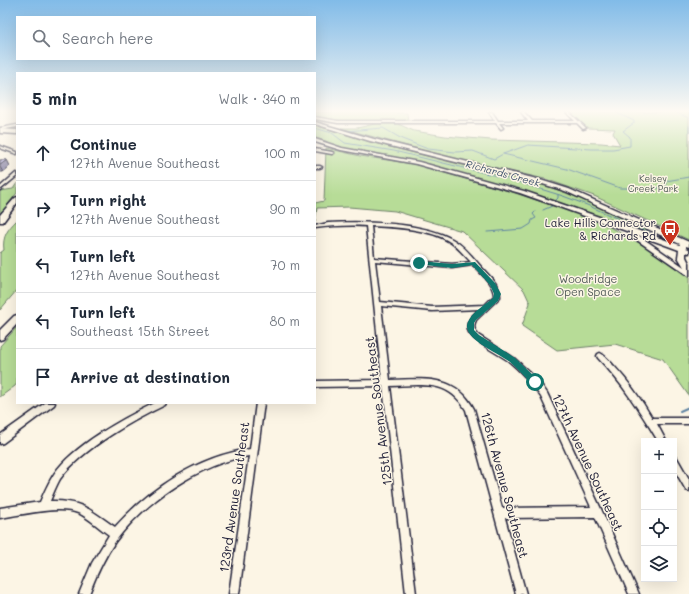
<!DOCTYPE html>
<html lang="en">
<head>
<meta charset="utf-8">
<style>
	body { margin:0; font-family:Mali,sans-serif; background:#f2f2f3; color:#1f2937 }
	.controls { position:absolute; right:12px; bottom:12px; display:grid; overflow:hidden; border-radius:0px; box-shadow:0 4px 16px #0002 }
	.controls button { width:36px; height:36px; display:grid; place-items:center; padding:0; border:0; border-bottom:1px solid #e0e1e3; background:#fff; color:#1f2937; font:20px sans-serif }
	.stop { position:absolute; width:12px; height:12px; margin:-9px; border:3px solid #0f766e; border-radius:50%; background:#fff }
	.stop.end { background:#0f766e; border-color:#fff; box-shadow:0 1px 4px #0008 }
	.list { margin:0; padding:0; list-style:none }
	h2 { display:flex; justify-content:space-between; align-items:center; height:52px; margin:0; padding:0 16px; font-size:17px }
	h2 small { font-size:13px; font-weight:400; color:#747a83 }
	.list li { display:grid; grid-template-columns:26px 1fr auto; gap:12px; align-items:center; box-sizing:border-box; height:56px; padding:0 16px; border-top:1px solid #e0e1e3 }
	.list b { display:block; font-size:15px; white-space:nowrap }
	.list p { margin:0; font-size:13px; white-space:nowrap; color:#747a83 }
	.list em { font-size:13px; font-style:normal; color:#747a83 }
	.icon { flex:none; width:22px; height:22px; fill:none; stroke:currentColor; stroke-width:2; stroke-linecap:round; stroke-linejoin:round }
	.map { position:relative; flex:none; width:689px; height:594px; overflow:hidden }
	.search { position:absolute; background:#fff; box-shadow:0 4px 16px #0002; left:16px; top:16px; width:300px; height:44px; display:flex; align-items:center; gap:10px; box-sizing:border-box; padding:0 14px; border-radius:0px; color:#747a83; font-size:15px }
	.panel { position:absolute; background:#fff; box-shadow:0 4px 16px #0002; left:16px; top:72px; width:300px; height:332px; border-radius:0px }
	.map>svg:first-child { display:block }
	.green { fill:#b7dc97; stroke:#6c7f69 }
	.lines { fill:none; stroke-linecap:round; stroke-linejoin:round }
	.stream-far1 { stroke:#5f84a3; stroke-width:1 }
	.stream { stroke:#5f84a3; stroke-width:2 }
	.minor-casing { stroke:#22223b; stroke-width:3 }
	.major-casing { stroke:#22223b; stroke-width:3 }
	.highway-casing { stroke:#22223b; stroke-width:3 }
	.minor { fill:#fcf5e5; fill-rule:evenodd }
	.major { fill:#fcf5e5; fill-rule:evenodd }
	.highway { fill:#fcf5e5; fill-rule:evenodd }
	.wall { fill:#a09bc6; stroke:#22223b }
	.shaded-wall { fill:#827ea1; stroke:#22223b }
	.building { fill:#bab4e6; stroke:#22223b }
	.route { fill:#0f766e }
	.labels { text-anchor:middle; stroke-width:3; stroke-linejoin:round; paint-order:stroke }
	.far-park-label { font-size:9px; fill:#4f5a57; stroke:#fcf5e5 }
	.far-water-label { font-size:10px; font-style:italic; fill:#40536f; stroke:#fcf5e5 }
	.poi-label { font-size:11px; fill:#22223b; stroke:#fcf5e5; text-anchor:end }
	.park-label { font-size:11px; fill:#4f5a57; stroke:#fcf5e5 }
	.near-street-label { font-size:13px; fill:#22223b; stroke:#fcf5e5 }
</style>
</head>
<body>
<div class="map">
<svg width="689" height="594" viewBox="0 0 689 594">
	<rect width="100%" height="100%" fill="#fcf5e5"/>
	<filter id="ink" filterUnits="userSpaceOnUse"><feTurbulence type="fractalNoise" baseFrequency=".025" numOctaves="2"/><feDisplacementMap in="SourceGraphic" scale="8" xChannelSelector="R" yChannelSelector="G"/><feConvolveMatrix kernelMatrix="1 2 1 2 8 2 1 2 1" color-interpolation-filters="sRGB"/></filter>
	<g filter="url(#ink)">
		<path class="green" d="M315,112l92,1 1,8h-63l-27,-4 -3,-1z
			M569,112h120v128l-95,-44 -49,-17 -101,-23 -103,-28h16l18,-4h23l16,7 31,5 46,4 110,3 19,2 -7,-12 2,-4 -28,-1z
			M315,125l59,18 158,38c41,13 78,30 117,49l-8,2 -93,-32 -108,-32 -90,-18 -19,-5 -5,-4 -11,-3z
			M326,148l34,8 54,8 95,27 72,24 17,6 49,26 42,31v118l-26,-37 -48,-15 -58,6 -35,-24 8,-23 -6,-13 -62,-59 -67,-20 -46,-4 -32,1 -2,14v-19l9,-2z
			M17,183v10l-17,21v-23l13,-2z
			M17,220v70l-17,20v-57l4,-3c-2,-14 4,-21 13,-30z
			M17,327v56l-2,3 -15,11v-51z"/>
		<g class="lines">
			<path class="stream-far1" d="M675,112l14,6
				M315,114l3,-2
				M689,126v6
				M315,128l17,5 13,10 49,8 111,27 58,18 24,9 76,34
				M346,131l37,-3 19,11 26,10 27,3 18,-1 21,8 9,-5 64,15 53,19h46v-7l23,-4
				M503,154l25,-9 64,4h21l17,-3v-9l-7,-6 11,-8v-2l-19,-9
				M555,201l3,-3v-3
				M543,210l9,-4
				M487,232l36,-3 8,-5 1,-4 4,-2 -3,-4 2,-2"/>
			<path class="stream" d="M680,411l9,-4"/>
			<g class="minor-casing">
				<path id="minor" d="M489,112h3l6,9h30l-7,-9h3l8,9h43l-9,-9h3l17,16 -3,1 -6,-6h-78l4,5 -2,1 -5,-6h-158l-23,-4v-2l23,4h157z
					M0,146l17,6v2l-17,-6z
					M315,149l17,3 2,1 -2,1 -17,-3z
					M315,166h5l2,1 -2,1h-5z
					M16,173h1v3l-17,14v-3z
					M328,223c34,-2 94,-1 124,16 12,6 22,20 31,30 7,8 17,16 17,28l-24,23c-3,6 -2,10 2,15l36,23 24,22 9,13 54,116 38,85h-10l-34,-77 -90,1 21,76h-10l-50,-184c-18,-31 -45,-25 -76,-24l26,208h-10l-23,-208 -68,1v-6l67,-1 -16,-154c-17,-1 -34,0 -51,2v-2zM371,226c23,1 60,3 79,16 8,5 14,13 21,20l-19,2 -78,-6zM375,261l77,7 21,-3c7,8 21,19 21,31l-9,9 -53,2 -52,-5zM381,306l51,5 48,-2c-6,5 -15,12 -12,21 3,11 32,24 42,32 12,10 22,22 31,35l50,110 -89,1 -28,-99c-18,-35 -51,-30 -84,-29z
					M600,353c6,3 10,9 14,13 15,16 27,33 38,52h37v6h-32l9,17h-8c-18,-30 -36,-58 -60,-83l-1,-2 1,-2z
					M45,403h10l-1,2 -51,38 -3,1v-9z
					M155,403h11l-1,2c-33,16 -83,44 -105,74 -4,7 -7,15 -10,22 32,-1 40,9 65,26 34,-38 83,-71 135,-78l6,-46h8l-25,191h-10l20,-138c-49,7 -106,47 -134,86 -11,16 -19,34 -26,52h-10l13,-31 17,-28c-10,-7 -20,-17 -31,-22 -19,-8 -57,2 -78,5v-10l40,-6c4,-9 8,-19 14,-28 19,-28 69,-56 101,-71z
					M674,457l3,1 12,21v12l-3,-1 -12,-21z"/>
			</g>
			<g class="major-casing">
				<path id="major" d="M315,122l59,17 163,40 32,10 120,53v5l-3,-1v2l3,1v4l-3,-1v5l3,6v13l-58,-40 -1,-1 2,-2 -112,-40 -104,-29 -75,-14 -26,-8v-3l27,9 77,14 105,29 156,54v-1l-115,-53 -32,-10 -163,-40 -55,-17zM638,235l41,15 -1,7 6,10z
					M17,125v2l-17,3v-2z"/>
			</g>
			<g class="highway-casing">
				<path id="highway" d="M0,129l17,1v4l-17,-1z
					M17,197v6l-14,19h-3v-7l15,-17z
					M17,315v9l-14,15 -3,1v-10l14,-14z"/>
			</g>
			<use href="#minor" class="minor"/>
			<use href="#major" class="major"/>
			<use href="#highway" class="highway"/>
		</g>
		<path class="wall" d="M0,160h7l3,6 -7,6h-3z"/>
		<path class="shaded-wall" d="M7,160l3,6 -7,6 -3,-5v-2z"/>
		<path class="building" d="M0,160h7l-7,5z"/>
	</g>
	<linearGradient id="sky" x2="0" y2="1"><stop stop-color="#81bbe8"/><stop offset="0.57" stop-color="#fefaf3"/><stop offset="1" stop-color="#fefaf3" stop-opacity="0"/></linearGradient>
	<rect width="689" height="195" fill="url(#sky)"/>
	<path class="route" d="M419,261l33,3 23,-2 20,21 6,11 -3,7 -22,19 -2,3v7l5,5 36,23 23,22v4h-6c-7,-7 -14,-15 -22,-22 -10,-8 -50,-24 -42,-40 4,-10 17,-17 25,-24l1,-4 -4,-9 -18,-20 -20,3 -35,-4v-2z"/>
	<defs>
		<g id="bus-pin" transform="scale(1)"><path d="M0 17L-7.5 6A9.5 9.5 0 1 1 7.5 6Z" fill="#c8321e" stroke="#fcf5e5"/><path d="M-5-6H5V4H4V6H2V4H-2V6H-4V4H-5ZM-3.5-4V0h7V-4ZM-3.5 1.2v1.5H-2V1.2ZM2 1.2v1.5H3.5V1.2Z" fill="#fff"/></g>
	</defs>
	<g fill-rule="evenodd">
		<use href="#bus-pin" x="670" y="229"/>
	</g>
	<g class="labels">
		<g class="far-park-label">
			<text x="653" y="182">Kelsey<tspan x="653" dy="10">Creek Park</tspan></text>
		</g>
		<g class="far-water-label">
			<text transform="translate(503 173) rotate(15)" y="4">Richards Creek</text>
		</g>
		<g class="poi-label">
			<text x="656" y="227">Lake Hills Connector<tspan x="656" dy="13">&amp; Richards Rd</tspan></text>
		</g>
		<g class="park-label">
			<text x="588" y="283">Woodridge<tspan x="588" dy="13">Open Space</tspan></text>
		</g>
		<g class="near-street-label">
			<text transform="translate(378 411) rotate(-97)" y="5">125th Avenue Southeast</text>
			<text transform="translate(588 462) rotate(65)" y="5">127th Avenue Southeast</text>
			<text transform="translate(505 485) rotate(75)" y="5">126th Avenue Southeast</text>
			<text transform="translate(234 497) rotate(-82)" y="5">123rd Avenue Southeast</text>
		</g>
	</g>
</svg>
<div class="controls">
<button>+</button>
<button>−</button>
<button><svg class="icon" aria-label="locate" viewBox="0 0 24 24"><circle cx="12" cy="12" r="6"/><path d="M12 2v4M12 18v4M2 12h4M18 12h4"/></svg></button>
<button><svg class="icon" aria-label="layers" viewBox="0 0 24 24"><path d="M12 4l9 5-9 5-9-5zM3 14l9 5 9-5"/></svg></button>
</div>
<div class="stop" style="left:535px;top:382px"></div>
<div class="stop end" style="left:419px;top:263px"></div>
<div class="search"><svg class="icon" aria-label="search" viewBox="0 0 24 24"><circle cx="10" cy="10" r="6"/><path d="M15 15l6 6"/></svg>Search here</div>
<section class="panel">
<h2>5 min<small>Walk · 340 m</small></h2>
<ul class="list">
<li><svg class="icon" aria-label="ahead" viewBox="0 0 24 24"><path d="M12 20V5M6 11l6-6 6 6"/></svg><div><b>Continue</b><p>127th Avenue Southeast</p></div><em>100 m</em></li>
<li><svg class="icon" aria-label="right" viewBox="0 0 24 24"><path d="M7 20v-9h11M14 6l5 5-5 5"/></svg><div><b>Turn right</b><p>127th Avenue Southeast</p></div><em>90 m</em></li>
<li><svg class="icon" aria-label="left" viewBox="0 0 24 24"><path d="M17 20v-9H6M10 6l-5 5 5 5"/></svg><div><b>Turn left</b><p>127th Avenue Southeast</p></div><em>70 m</em></li>
<li><svg class="icon" aria-label="left" viewBox="0 0 24 24"><path d="M17 20v-9H6M10 6l-5 5 5 5"/></svg><div><b>Turn left</b><p>Southeast 15th Street</p></div><em>80 m</em></li>
<li><svg class="icon" aria-label="arrive" viewBox="0 0 24 24"><path d="M6 21V4h12l-3 4 3 4H6"/></svg><div><b>Arrive at destination</b></div></li>
</ul>
</section>
</div>
</body>
</html>
